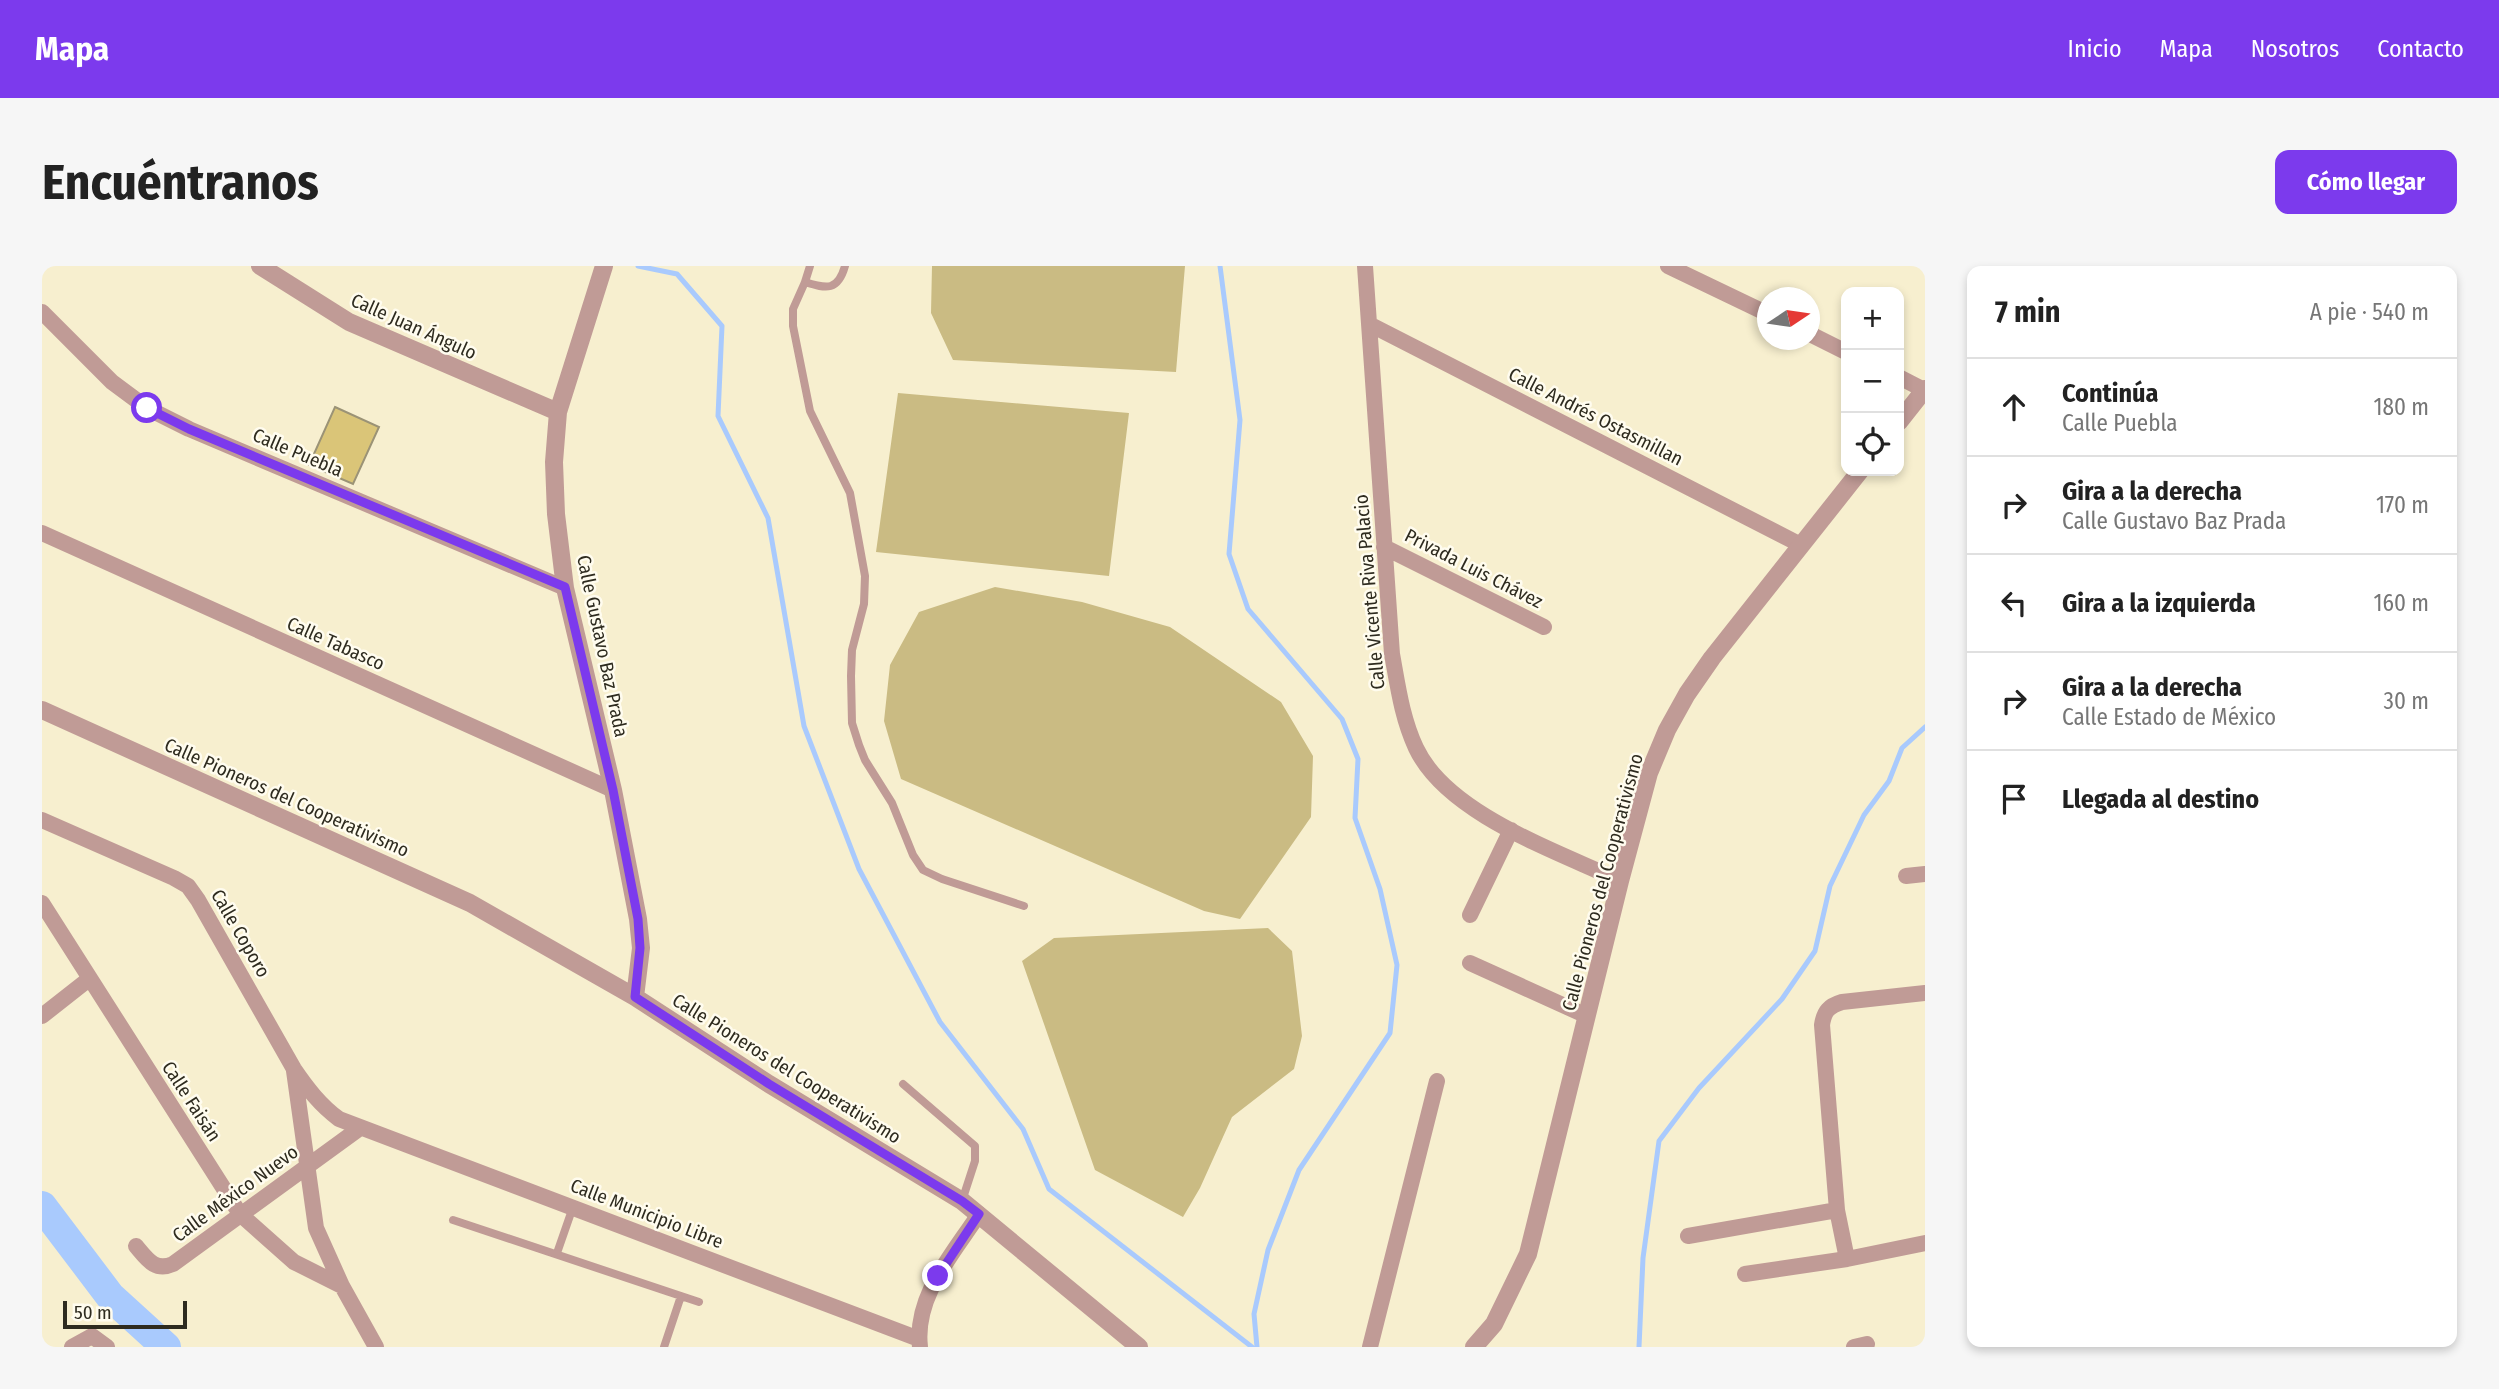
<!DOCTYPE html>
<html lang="es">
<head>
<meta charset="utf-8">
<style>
	body { margin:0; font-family:"Fira Sans Condensed",sans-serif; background:#f6f6f6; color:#222 }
	.controls { position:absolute; right:21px; top:21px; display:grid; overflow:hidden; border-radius:14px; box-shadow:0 4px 10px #0003 }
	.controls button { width:63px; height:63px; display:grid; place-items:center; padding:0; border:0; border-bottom:2px solid #e0e0e0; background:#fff; color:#222; font:35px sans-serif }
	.compass { position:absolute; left:1715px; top:21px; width:63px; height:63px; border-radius:50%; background:#fff; box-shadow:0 4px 10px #0003; rotate:77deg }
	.scale { position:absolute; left:21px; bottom:18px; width:124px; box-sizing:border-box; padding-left:7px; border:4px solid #2e2b1f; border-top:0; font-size:19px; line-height:24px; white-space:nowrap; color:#2e2b1f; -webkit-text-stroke:5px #fffcef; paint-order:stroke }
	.stop { position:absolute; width:21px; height:21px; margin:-16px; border:5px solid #7c3aed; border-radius:50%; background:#fff }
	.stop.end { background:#7c3aed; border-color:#fff; box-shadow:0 2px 7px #0008 }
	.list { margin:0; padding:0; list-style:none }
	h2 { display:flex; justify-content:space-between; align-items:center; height:91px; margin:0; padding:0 28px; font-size:30px }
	h2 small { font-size:23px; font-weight:400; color:#767676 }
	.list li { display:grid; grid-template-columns:46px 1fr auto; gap:21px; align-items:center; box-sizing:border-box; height:98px; padding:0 28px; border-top:2px solid #e0e0e0 }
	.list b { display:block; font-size:26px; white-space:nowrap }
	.list p { margin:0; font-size:23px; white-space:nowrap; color:#767676 }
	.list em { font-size:23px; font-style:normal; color:#767676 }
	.icon { flex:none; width:38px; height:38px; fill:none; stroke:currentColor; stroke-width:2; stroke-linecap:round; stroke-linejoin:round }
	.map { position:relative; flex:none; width:1883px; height:1081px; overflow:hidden; border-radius:14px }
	header { display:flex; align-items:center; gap:42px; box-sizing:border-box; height:98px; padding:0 35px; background:#7c3aed; color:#fff }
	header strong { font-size:33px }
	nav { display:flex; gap:38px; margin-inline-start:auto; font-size:24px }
	.intro { display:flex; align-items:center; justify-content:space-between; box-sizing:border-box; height:168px; padding:0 42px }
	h1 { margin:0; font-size:49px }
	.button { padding:18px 32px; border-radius:14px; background:#7c3aed; color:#fff; font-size:24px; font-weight:700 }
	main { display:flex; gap:42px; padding:0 42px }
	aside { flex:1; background:#fff; border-radius:14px; box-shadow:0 4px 10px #0003 }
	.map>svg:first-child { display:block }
	.green { fill:#cabb83 }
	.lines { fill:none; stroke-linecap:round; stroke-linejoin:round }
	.stream { stroke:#a9cafd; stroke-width:5 }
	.river { stroke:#a9cafd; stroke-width:30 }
	.building { fill:#dac578; stroke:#9b9376; stroke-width:2 }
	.service { stroke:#c09b96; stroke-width:8 }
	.minor { stroke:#c09b96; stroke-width:16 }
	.tertiary { stroke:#c09b96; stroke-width:18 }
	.route { stroke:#7c3aed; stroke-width:9 }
	.labels { text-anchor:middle; stroke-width:5; stroke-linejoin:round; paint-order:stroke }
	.street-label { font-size:19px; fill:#2e2b1f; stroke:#fffcef }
</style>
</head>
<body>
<header>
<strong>Mapa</strong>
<nav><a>Inicio</a><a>Mapa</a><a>Nosotros</a><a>Contacto</a></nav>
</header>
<div class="intro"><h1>Encuéntranos</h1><a class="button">Cómo llegar</a></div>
<main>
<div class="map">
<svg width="1883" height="1081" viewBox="0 0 1883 1081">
	<rect width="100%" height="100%" fill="#f7efcf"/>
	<path class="green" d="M890,0h253l-9,106 -223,-12 -22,-47z
		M856,127l231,20 -20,163 -233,-24z
		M953,321l87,15 88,25 111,75 32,54 -2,61 -71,102 -36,-8 -303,-132 -17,-58 6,-56 29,-53z
		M1226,662l24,23 10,85 -8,33 -62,48 -32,71 -17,29 -88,-47 -73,-209 32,-23z"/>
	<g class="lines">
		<path class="stream" d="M596,0l39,8 45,52 -4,90 50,102 36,208 55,143 81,153 83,107 26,60 203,158
			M1178,0l20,154 -11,134 19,55 94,110 16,40 -3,59 25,71 17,76 -7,68 -91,137 -31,80 -14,64 3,33
			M1597,1081l4,-89 16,-117 40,-53 83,-89 33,-48 15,-65 34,-71 25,-34 13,-33 23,-21"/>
		<path class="river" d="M0,940l68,90 56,51"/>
	</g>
	<path class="building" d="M293,141l44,20 -26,57 -44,-19z"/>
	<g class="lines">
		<path class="service" d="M768,0l-5,16c22,7 33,9 40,-16
			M763,16l-12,27v17l17,85 40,82 15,83 -1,28 -12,46 -1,26 1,47 7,22 6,15 27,43 21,52 10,15 19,9 82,27
			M861,818l72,62v15l-13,40
			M411,954l246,82
			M515,987l16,-46
			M622,1081l17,-51"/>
		<path class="minor" d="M1323,0l27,388c6,33 10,64 24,94 31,66 141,103 204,133
			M1626,0l100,48
			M0,46l70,70 35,26 42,21 376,159
			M1329,59l430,220
			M1768,68l36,18
			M1857,111l25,13
			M0,267l571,257
			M1342,281l160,80
			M0,554l132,58 14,8 10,14 96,169c13,19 26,36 45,50l580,220
			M1864,610l19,-2
			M0,637l198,311 54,48 48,24
			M1428,649l41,-85
			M1428,697l117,53
			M0,750l47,-37
			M252,805l22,157 26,58 34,61
			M1646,970l149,-26
			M94,980c11,13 19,26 37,18l187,-136
			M1805,993l-10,-49 -15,-185c2,-14 7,-19 20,-23l83,-9
			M1703,1008l102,-15 78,-16
			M30,1081l20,-11 15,11
			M878,1081c-6,-51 33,-93 59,-133
			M1328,1081l67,-266
			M1812,1081l13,-3"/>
		<path class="tertiary" d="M218,0l89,56 209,90
			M562,0l-46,146 -4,50 2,52 9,74 48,202 25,129 3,29 -6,49
			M1857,156l26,-33
			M0,444l428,193 165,94 134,87 193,117 177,146
			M1432,1081l20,-23 34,-70 92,-373 29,-108 18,-43 20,-36 25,-36 148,-187"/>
	</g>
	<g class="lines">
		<path class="route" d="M105,142l42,21 376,158 48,203 25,129 2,29 -5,49 134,87 193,117 17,13 -41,62"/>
	</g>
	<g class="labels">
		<g class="street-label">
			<text transform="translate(372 60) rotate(24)" y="7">Calle Juan Ángulo</text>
			<text transform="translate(1554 150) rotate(27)" y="7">Calle Andrés Ostasmillan</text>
			<text transform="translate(256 186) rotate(23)" y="7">Calle Puebla</text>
			<text transform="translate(1432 302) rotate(27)" y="7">Privada Luis Chávez</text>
			<text transform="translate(1327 326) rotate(-95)" y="7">Calle Vicente Riva Palacio</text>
			<text transform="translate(294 377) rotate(24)" y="7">Calle Tabasco</text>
			<text transform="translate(561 380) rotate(78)" y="7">Calle Gustavo Baz Prada</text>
			<text transform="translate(245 531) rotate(24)" y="7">Calle Pioneros del Cooperativismo</text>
			<text transform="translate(1560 616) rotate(-75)" y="7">Calle Pioneros del Cooperativismo</text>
			<text transform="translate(199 667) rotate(60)" y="7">Calle Coporo</text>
			<text transform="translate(745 802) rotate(32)" y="7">Calle Pioneros del Cooperativismo</text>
			<text transform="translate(150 835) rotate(57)" y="7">Calle Faisán</text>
			<text transform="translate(193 927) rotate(-36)" y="7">Calle México Nuevo</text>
			<text transform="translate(605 947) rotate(21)" y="7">Calle Municipio Libre</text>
		</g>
	</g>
</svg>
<div class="controls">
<button>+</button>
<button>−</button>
<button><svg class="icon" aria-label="locate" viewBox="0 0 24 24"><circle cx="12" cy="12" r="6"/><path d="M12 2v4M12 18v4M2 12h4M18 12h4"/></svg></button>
</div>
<svg class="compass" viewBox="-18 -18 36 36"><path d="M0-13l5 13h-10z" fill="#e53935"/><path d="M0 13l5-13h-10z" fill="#767676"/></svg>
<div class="scale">50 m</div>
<div class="stop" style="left:105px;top:142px"></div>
<div class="stop end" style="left:896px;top:1010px"></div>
</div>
<aside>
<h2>7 min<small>A pie · 540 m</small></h2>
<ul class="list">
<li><svg class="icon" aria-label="ahead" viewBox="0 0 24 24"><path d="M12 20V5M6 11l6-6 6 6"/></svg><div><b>Continúa</b><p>Calle Puebla</p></div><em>180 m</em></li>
<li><svg class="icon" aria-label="right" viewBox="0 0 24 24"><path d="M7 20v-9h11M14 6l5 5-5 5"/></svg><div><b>Gira a la derecha</b><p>Calle Gustavo Baz Prada</p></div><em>170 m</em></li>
<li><svg class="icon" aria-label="left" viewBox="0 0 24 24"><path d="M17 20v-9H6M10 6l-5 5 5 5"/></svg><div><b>Gira a la izquierda</b></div><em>160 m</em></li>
<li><svg class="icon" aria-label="right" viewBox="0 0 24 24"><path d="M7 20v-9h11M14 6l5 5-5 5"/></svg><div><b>Gira a la derecha</b><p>Calle Estado de México</p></div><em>30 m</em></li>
<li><svg class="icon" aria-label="arrive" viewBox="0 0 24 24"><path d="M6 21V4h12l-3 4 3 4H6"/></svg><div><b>Llegada al destino</b></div></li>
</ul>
</aside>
</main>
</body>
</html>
